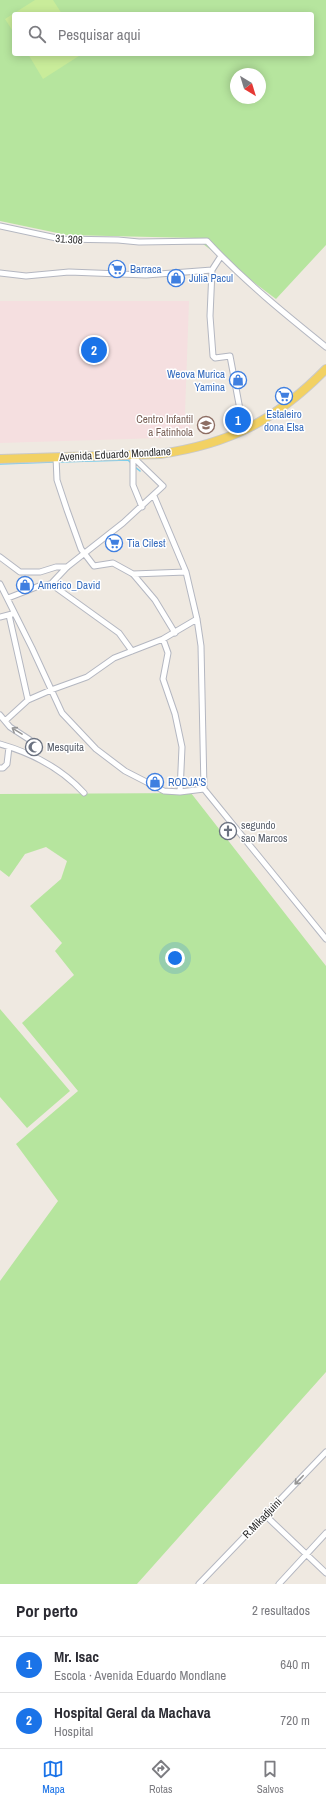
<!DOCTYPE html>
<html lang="pt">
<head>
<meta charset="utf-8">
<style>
	body { margin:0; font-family:"Archivo Narrow",sans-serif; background:#f2f2f3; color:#2b2b33 }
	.compass { position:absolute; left:230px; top:68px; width:36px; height:36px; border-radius:50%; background:#fff; box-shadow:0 2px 10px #0003; rotate:142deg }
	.you { position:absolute; left:175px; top:958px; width:14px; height:14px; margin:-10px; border:3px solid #fff; border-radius:50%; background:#1a73e8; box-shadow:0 0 0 6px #1a73e833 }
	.badge { display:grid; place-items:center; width:26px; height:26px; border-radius:50%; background:#1a73e8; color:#fff; font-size:13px; font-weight:700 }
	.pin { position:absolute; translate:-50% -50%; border:2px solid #fff; box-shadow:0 1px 4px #0006 }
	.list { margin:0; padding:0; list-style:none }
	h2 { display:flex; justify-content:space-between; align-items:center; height:52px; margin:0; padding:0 16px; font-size:17px }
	h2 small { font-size:13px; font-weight:400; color:#7c7c81 }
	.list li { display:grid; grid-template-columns:26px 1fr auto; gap:12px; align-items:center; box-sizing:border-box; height:56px; padding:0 16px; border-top:1px solid #e1e1e2 }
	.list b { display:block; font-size:15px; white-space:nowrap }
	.list p { margin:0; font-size:13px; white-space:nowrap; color:#7c7c81 }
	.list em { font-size:13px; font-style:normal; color:#7c7c81 }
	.icon { flex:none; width:22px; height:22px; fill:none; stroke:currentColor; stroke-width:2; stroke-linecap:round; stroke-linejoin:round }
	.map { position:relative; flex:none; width:326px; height:1584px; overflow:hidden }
	.search { position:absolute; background:#fff; box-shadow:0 2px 10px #0003; left:12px; right:12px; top:12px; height:44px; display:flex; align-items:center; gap:10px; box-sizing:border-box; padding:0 14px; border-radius:4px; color:#7c7c81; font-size:15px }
	.sheet { height:164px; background:#fff }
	nav { display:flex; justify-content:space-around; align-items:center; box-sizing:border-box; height:56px; border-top:1px solid #e1e1e2; background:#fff; font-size:11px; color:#7c7c81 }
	nav a { display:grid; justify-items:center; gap:2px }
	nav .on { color:#1a73e8 }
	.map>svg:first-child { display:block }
	.medical { fill:#f5dfe0 }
	.green { fill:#b6e59e; fill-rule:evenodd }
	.pitch { fill:#c9ec9a }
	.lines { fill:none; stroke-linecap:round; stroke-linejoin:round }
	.stream { stroke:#75cff0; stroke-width:1.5 }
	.street-casing { stroke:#b4b7c1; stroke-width:7 }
	.primary-casing { stroke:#c9c9c9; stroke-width:10 }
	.street { stroke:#fff; stroke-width:5 }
	.primary { stroke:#f2d163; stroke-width:8 }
	.oneway { stroke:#969696 }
	.labels { text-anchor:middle; stroke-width:3; stroke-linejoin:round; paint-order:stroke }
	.street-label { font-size:11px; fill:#2e2e2e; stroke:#fff }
	.shop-label { font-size:11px; fill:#366cbe; stroke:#fff; text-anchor:start }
	.education-label { font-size:11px; fill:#785e54; stroke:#fff; text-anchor:end }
	.worship-label { font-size:11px; fill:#5b616d; stroke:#fff; text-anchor:start }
</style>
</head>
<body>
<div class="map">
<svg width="326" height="1584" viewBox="0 0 326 1584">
	<rect width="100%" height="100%" fill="#efe9e1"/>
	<path class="medical" d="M0,301h189l-4,112 3,5 5,19 -193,6z"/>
	<path class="green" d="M0,0h326v245l-50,54 -81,-61 -128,-3 -67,-14zM14,14h298v40h-298zM236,74h24v24h-24z
		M191,793l135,173v406l-189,212h-137v-303l58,-80 -42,-57 62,-53 -56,-68 52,-48 -19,-24 7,-8 -32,-37 31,-27 6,-18 -21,-14 -21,7 -16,23 -9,-7v-76z
		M0,1009l70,82 -43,37 -27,-31z"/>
	<path class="pitch" d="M35,0h18l9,14h-48v19l-9,-14z
		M28,54h54l-39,25z"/>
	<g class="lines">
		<path class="stream" d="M58,462l70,-2 3,3
			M0,464l54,-2
			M135,467l5,4"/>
		<g class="street-casing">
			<path id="street" d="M0,226l61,13 57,1 21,2 68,-1c36,39 78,73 119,106
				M221,256l-9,14 -2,46 3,40 2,2 15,-2 14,75
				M0,273l26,3 43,-4 77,3 66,-5
				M56,457l1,23 10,30 14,39 13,17 19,-3 20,11 22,26 20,33
				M133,457v28l9,22
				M154,496l32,76 11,47 4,27 3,143 122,150
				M0,557l20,15h20l16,-5h11
				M133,574l53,-2
				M0,584l32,64 30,65 34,36 29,22 39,20 16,1 24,-3
				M51,584l16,-17 56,-44 40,-37 -32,-31
				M8,598l31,-12 12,-2 68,49 13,18
				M9,615l19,85
				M0,617l12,-3
				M163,639l5,14 -5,26 12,35 7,33 -2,45
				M0,715l10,12 20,13
				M5,721l23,-21 23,-10 36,-13 27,-19 49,-19 34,-20
				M0,744c32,9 61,24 84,49
				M0,768h3l4,-4 2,-17
				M265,1515l61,58
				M199,1584l127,-132
				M279,1584l47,-51"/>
		</g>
		<g class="primary-casing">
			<path id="primary" d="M0,459l160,-5c70,-10 116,-34 166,-85"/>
		</g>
		<use href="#street" class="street"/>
		<use href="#primary" class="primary"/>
	</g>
	<defs><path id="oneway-shaft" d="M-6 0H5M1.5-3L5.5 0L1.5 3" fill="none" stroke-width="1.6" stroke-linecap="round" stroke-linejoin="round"/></defs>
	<g class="oneway">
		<use href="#oneway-shaft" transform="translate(17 731) rotate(-148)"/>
		<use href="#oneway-shaft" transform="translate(299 1480) rotate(134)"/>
	</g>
	<defs>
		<g id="supermarket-ring" transform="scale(0.9)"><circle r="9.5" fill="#fff" stroke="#3f7fe0" stroke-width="1.5"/><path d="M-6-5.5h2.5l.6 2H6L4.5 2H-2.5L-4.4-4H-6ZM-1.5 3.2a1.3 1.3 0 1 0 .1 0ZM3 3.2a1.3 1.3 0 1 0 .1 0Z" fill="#3f7fe0"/></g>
		<g id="shop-ring" transform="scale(0.9)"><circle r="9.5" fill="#fff" stroke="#3f7fe0" stroke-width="1.5"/><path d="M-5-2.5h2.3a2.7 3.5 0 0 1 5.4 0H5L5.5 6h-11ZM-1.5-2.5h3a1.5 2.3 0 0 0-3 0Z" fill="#3f7fe0"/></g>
		<g id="school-ring" transform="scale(0.9)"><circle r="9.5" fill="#fff" stroke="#8d6e63" stroke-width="1.5"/><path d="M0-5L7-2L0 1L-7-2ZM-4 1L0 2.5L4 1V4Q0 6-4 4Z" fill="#8d6e63"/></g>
		<g id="mosque-ring" transform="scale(0.9)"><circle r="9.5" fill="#fff" stroke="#6b7280" stroke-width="1.5"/><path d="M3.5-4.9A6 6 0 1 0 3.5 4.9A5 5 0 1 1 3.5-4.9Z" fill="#6b7280"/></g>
		<g id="church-ring" transform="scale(0.9)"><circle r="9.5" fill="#fff" stroke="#6b7280" stroke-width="1.5"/><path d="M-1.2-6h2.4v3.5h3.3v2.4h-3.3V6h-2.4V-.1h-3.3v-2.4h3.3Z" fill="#6b7280"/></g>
	</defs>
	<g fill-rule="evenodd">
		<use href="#supermarket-ring" x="117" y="269"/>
		<use href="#shop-ring" x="176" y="278"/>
		<use href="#shop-ring" x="238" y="380"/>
		<use href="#supermarket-ring" x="284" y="396"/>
		<use href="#school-ring" x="206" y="425"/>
		<use href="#supermarket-ring" x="114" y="543"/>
		<use href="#shop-ring" x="25" y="585"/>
		<use href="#mosque-ring" x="34" y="747"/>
		<use href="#shop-ring" x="155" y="782"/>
		<use href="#church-ring" x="228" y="831"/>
	</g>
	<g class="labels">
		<g class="street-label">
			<text transform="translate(69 239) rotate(4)" y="4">31.308</text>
			<text transform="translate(115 454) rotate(-3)" y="4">Avenida Eduardo Mondlane</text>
			<text transform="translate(262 1518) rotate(-46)" y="4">R.Mikadjuini</text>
		</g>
		<g class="shop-label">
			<text x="130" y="273">Barraca</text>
			<text x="189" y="282">Julia Pacul</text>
			<text x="225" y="378" text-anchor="end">Weova Murica<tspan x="225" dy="13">Yamina</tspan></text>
			<text x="284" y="418" text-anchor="middle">Estaleiro<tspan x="284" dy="13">dona Elsa</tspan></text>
			<text x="127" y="547">Tia Cilest</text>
			<text x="38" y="589">Americo_David</text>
			<text x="168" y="786">RODJA'S</text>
		</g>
		<g class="education-label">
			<text x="193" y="423">Centro Infantil<tspan x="193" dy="13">a Fatinhola</tspan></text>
		</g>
		<g class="worship-label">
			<text x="47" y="751">Mesquita</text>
			<text x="241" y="829">segundo<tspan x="241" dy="13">sao Marcos</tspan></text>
		</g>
	</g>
</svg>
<svg class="compass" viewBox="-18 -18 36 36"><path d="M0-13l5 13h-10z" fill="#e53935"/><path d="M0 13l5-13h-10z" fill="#7c7c81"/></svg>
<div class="you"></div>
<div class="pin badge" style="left:238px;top:420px">1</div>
<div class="pin badge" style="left:94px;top:350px">2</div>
<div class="search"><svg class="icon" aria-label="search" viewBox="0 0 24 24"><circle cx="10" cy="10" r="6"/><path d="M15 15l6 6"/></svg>Pesquisar aqui</div>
</div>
<section class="sheet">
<h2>Por perto<small>2 resultados</small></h2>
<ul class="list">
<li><span class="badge">1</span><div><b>Mr. Isac</b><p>Escola · Avenida Eduardo Mondlane</p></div><em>640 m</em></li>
<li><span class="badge">2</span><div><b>Hospital Geral da Machava</b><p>Hospital</p></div><em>720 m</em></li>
</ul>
</section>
<nav>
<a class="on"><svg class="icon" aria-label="map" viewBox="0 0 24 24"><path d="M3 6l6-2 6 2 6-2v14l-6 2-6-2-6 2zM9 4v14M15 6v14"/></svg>Mapa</a>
<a><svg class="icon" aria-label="directions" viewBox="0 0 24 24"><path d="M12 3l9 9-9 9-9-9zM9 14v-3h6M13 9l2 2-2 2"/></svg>Rotas</a>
<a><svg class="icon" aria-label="saved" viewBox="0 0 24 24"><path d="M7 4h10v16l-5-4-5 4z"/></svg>Salvos</a>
</nav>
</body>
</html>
